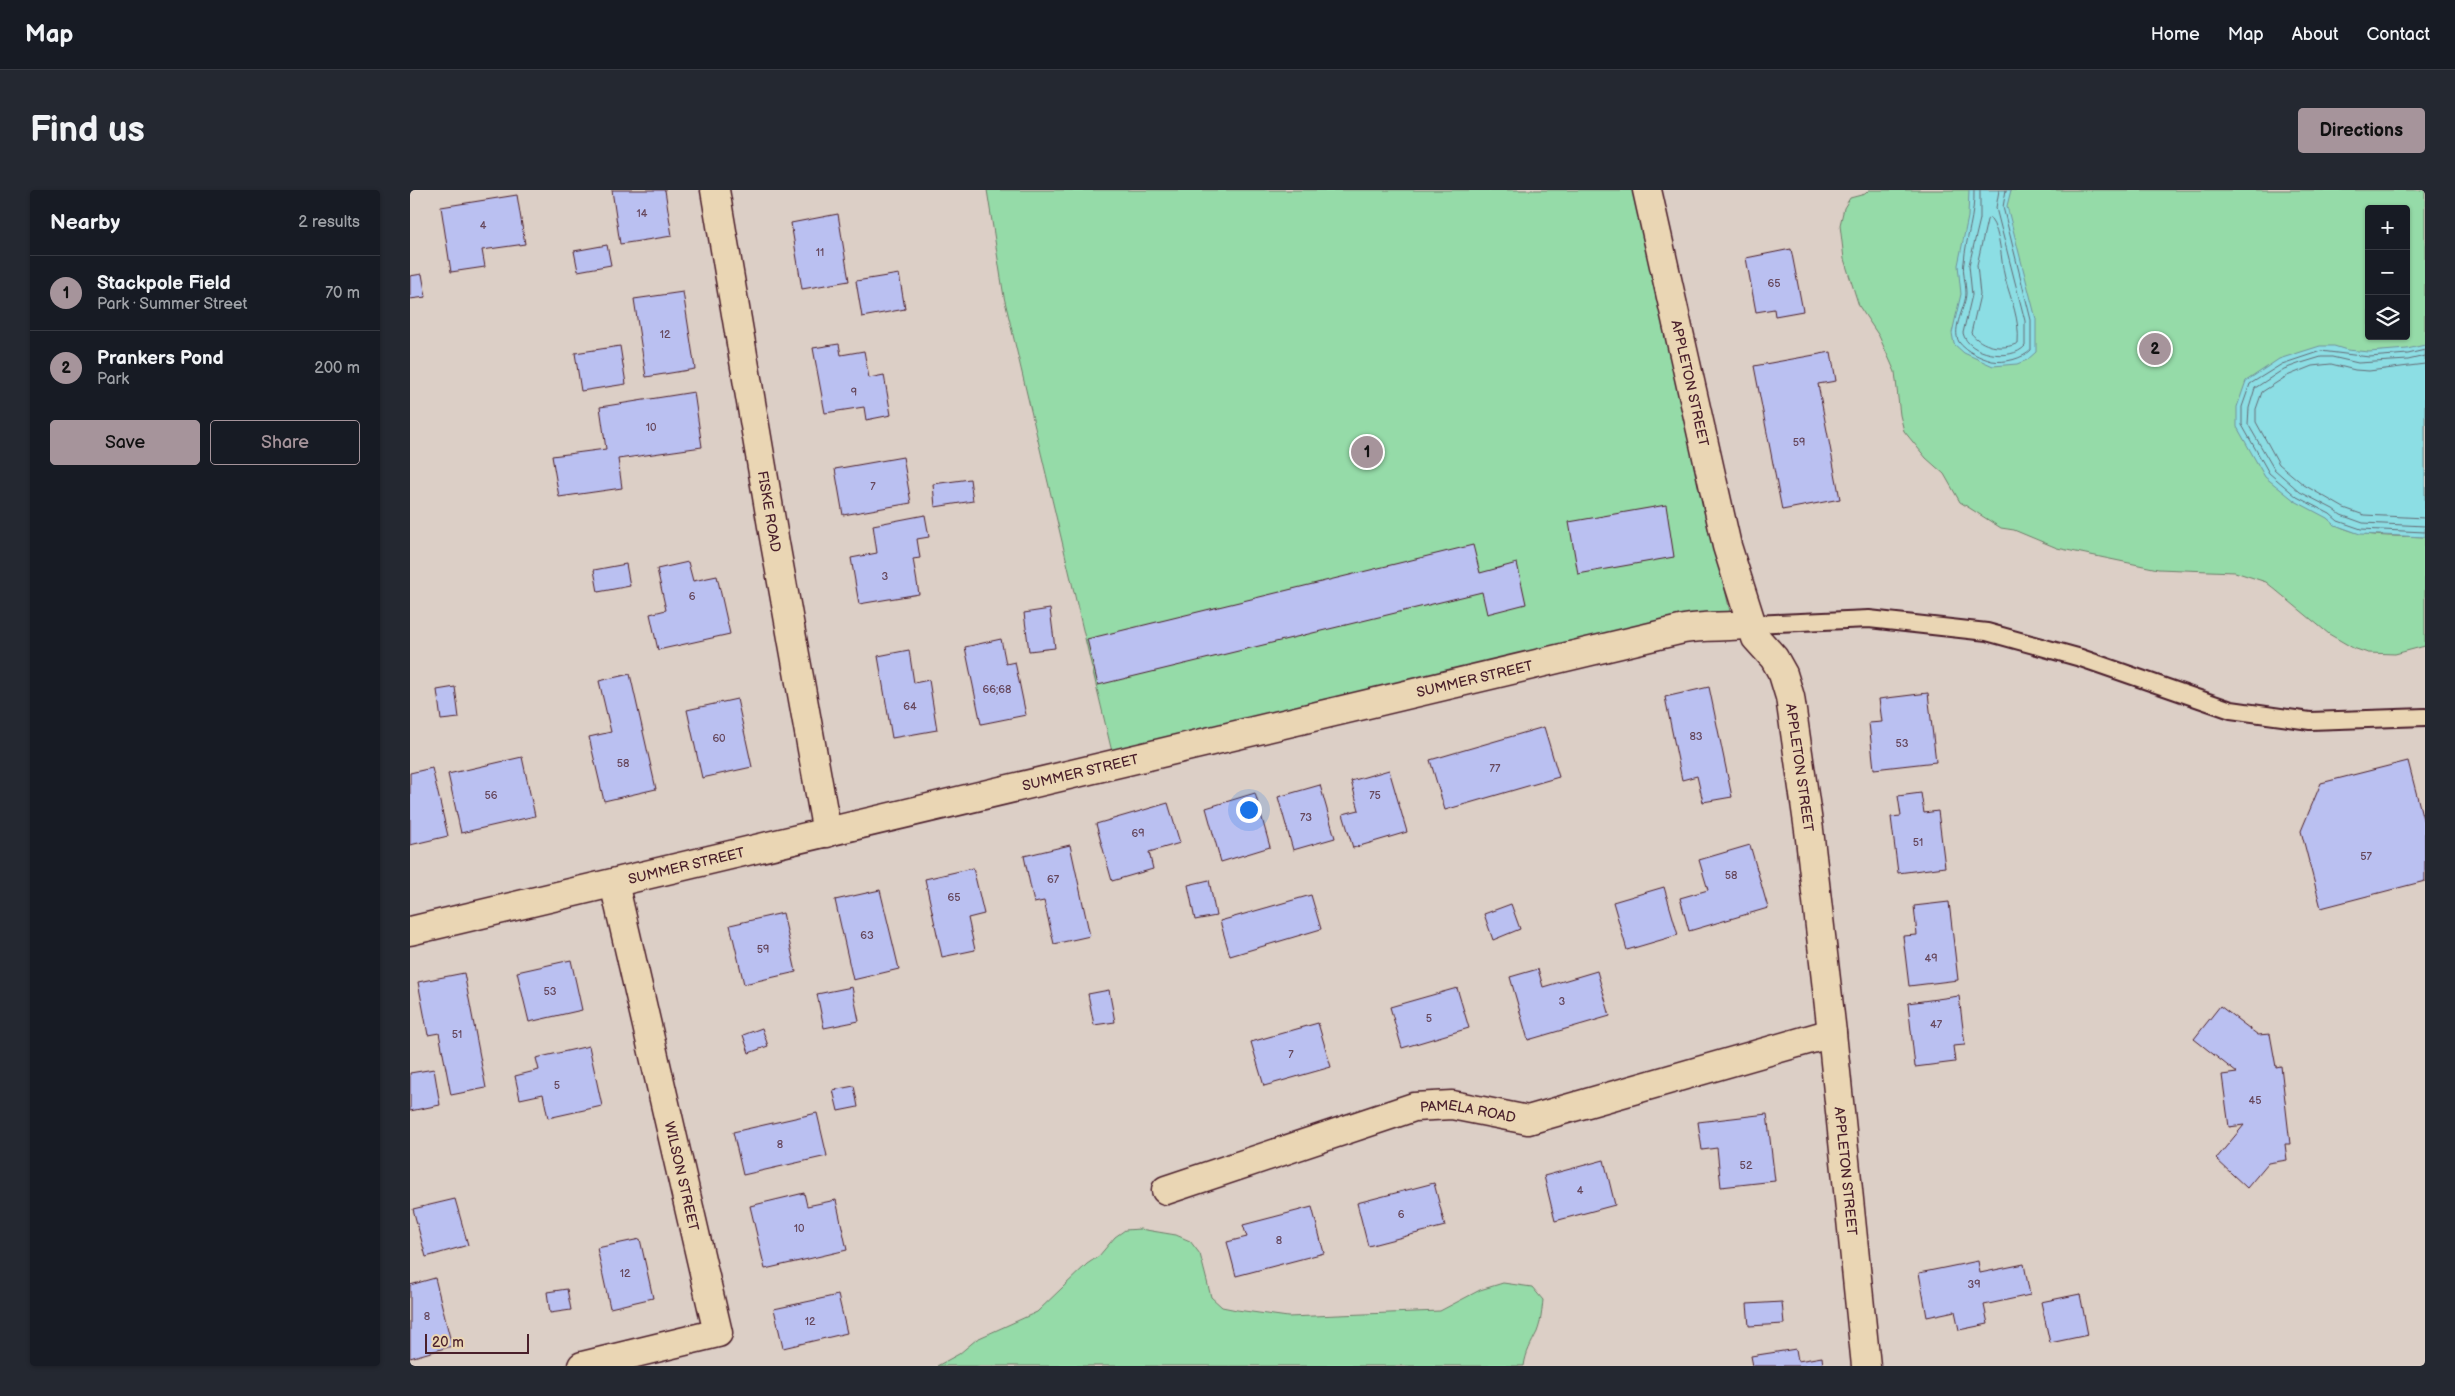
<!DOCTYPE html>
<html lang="en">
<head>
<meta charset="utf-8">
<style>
	body { margin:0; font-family:"Balsamiq Sans",sans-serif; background:#242831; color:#f1f3f6 }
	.controls { position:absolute; right:15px; top:15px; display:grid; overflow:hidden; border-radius:5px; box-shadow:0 1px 4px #0004 }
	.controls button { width:45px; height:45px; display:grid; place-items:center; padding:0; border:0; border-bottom:1px solid #363941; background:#171b24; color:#f1f3f6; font:25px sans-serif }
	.scale { position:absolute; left:15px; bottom:12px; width:104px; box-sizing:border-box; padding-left:5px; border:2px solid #4a1f2b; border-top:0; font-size:14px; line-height:18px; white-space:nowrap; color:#4a1f2b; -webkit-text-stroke:4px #ead6b4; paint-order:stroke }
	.you { position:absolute; left:838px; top:619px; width:18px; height:18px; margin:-12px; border:4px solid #fff; border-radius:50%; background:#1a73e8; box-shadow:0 0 0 8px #1a73e833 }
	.badge { display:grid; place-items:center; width:32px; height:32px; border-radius:50%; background:#a6949b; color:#111; font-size:16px; font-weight:700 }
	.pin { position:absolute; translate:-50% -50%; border:2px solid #fff; box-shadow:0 1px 5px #0006 }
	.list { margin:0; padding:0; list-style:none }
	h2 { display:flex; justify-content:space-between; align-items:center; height:65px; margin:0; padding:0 20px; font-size:21px }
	h2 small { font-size:16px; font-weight:400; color:#9ea1a6 }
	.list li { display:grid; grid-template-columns:32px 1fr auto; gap:15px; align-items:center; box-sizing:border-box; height:75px; padding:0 20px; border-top:1px solid #363941 }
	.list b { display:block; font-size:19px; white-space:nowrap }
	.list p { margin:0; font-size:16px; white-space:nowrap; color:#9ea1a6 }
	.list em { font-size:16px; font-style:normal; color:#9ea1a6 }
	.actions { display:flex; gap:10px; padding:15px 20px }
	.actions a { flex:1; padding:11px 0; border:1px solid #a6949b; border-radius:5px; text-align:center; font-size:18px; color:#a6949b }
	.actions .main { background:#a6949b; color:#111 }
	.icon { flex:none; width:28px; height:28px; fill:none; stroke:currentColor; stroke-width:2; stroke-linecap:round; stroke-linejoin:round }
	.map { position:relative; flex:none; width:2015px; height:1176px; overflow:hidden; border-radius:5px }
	header { display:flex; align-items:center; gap:30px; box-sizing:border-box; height:70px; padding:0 25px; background:#171b24; border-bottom:1px solid #363941 }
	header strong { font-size:24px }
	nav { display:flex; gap:28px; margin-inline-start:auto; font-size:18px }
	.intro { display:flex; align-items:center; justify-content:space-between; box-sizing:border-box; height:120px; padding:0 30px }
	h1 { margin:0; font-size:35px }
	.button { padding:12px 22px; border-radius:5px; background:#a6949b; color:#111; font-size:18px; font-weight:700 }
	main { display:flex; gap:30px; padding:0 30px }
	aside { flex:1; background:#171b24; border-radius:5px; box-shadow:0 1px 4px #0004 }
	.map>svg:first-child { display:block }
	.green { fill:#95dba8; stroke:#707d6a; fill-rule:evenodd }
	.water { fill:#8cdee4; stroke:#72929a }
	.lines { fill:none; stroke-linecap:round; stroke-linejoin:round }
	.shore { stroke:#646b75; stroke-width:1 }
	.building { fill:#bac0f1; stroke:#4a1f2b }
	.lane-casing { stroke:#4a1f2b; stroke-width:20 }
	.street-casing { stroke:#4a1f2b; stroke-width:31 }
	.lane { stroke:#ead6b4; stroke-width:16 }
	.street { stroke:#ead6b4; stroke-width:28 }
	.labels { text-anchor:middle; stroke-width:4.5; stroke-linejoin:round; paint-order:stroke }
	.number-label { font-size:11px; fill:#66475c }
	.street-label { font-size:14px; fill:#4a1f2b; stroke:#ead6b4 }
</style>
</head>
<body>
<header>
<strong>Map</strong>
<nav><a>Home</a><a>Map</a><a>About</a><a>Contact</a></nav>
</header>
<div class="intro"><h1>Find us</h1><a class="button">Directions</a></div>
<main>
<aside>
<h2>Nearby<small>2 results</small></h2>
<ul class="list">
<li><span class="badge">1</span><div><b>Stackpole Field</b><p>Park · Summer Street</p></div><em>70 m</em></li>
<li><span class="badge">2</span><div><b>Prankers Pond</b><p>Park</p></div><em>200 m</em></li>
</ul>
<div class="actions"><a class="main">Save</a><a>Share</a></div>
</aside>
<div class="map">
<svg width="2015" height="1176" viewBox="0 0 2015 1176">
	<rect width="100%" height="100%" fill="#dccfc6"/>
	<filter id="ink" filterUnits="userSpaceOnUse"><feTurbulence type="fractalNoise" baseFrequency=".02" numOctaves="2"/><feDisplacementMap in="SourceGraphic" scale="10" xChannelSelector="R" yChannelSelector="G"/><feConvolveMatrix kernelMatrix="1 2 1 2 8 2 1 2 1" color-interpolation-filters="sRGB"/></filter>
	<g filter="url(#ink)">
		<path class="green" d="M577,0h647l97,426 -619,136 -108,-455z
			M1459,0h556v342l-98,-14c25,22 67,17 98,19v109l-30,8 -27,-1 -15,-5 -24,-14 -63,-52 -31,-10 -77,-3 -101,-21 -43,-18 -13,-2 -41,-26 -16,-28 -18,-16 -22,-27 -4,-16 -5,-43 -16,-36 -20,-30 -15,-47 -4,-34 4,-17 6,-10 15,-4zM1959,19h37v127h-37z
			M730,1039l36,6 14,6 10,13 11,43 11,10 15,3 51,7 152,-6 40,-21 23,-7 29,4 11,13c-1,10 -2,22 -6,32 -6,12 -11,20 -13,34h-587l22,-12 18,-15 60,-27 50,-48 12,-8 16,-19 10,-7z"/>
		<path class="water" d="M1559,0h42l-4,16 29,113v33l-9,8 -10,4 -24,2 -29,-13 -10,-9 -2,-11 9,-39 -3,-29 10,-48z
			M2015,155v192l-65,-3 -25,-9 -8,-7 -32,-17 -30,-24 -28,-50v-20l9,-26 33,-22 41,-13h14l13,4 22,2 38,-3z"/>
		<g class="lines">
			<path class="shore" d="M1564,0c1,26 -8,47 -10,72 -2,10 2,21 2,31 0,14 -15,35 -7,49 6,9 22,16 33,19 13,2 30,-2 39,-11v-30l-28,-113 3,-17
				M1570,0v29l-11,46 3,30 -9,38c5,22 48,29 62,13v-25l-29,-113 3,-18
				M1580,28c12,16 10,41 15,60 6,22 15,42 13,65 -16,8 -36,4 -47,-10l9,-38 -3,-30 10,-45z
				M2015,160l-17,4 -39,3 -48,-6 -39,13 -32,20 -8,23v18l27,48 28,24 33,17 8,7 23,8 64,3
				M2015,166l-17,4 -50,3 -26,-6h-11l-23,7 -14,5 -29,19 -6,20 -1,16 26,45 26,23 33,17 8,6 22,8 62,3
				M2015,174l-56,7 -14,-1 -24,-6 -19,2 -25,10 -25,16 -6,17v13l23,42 25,21 40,23 20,7 61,3"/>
		</g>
		<path class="building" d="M202,0h53l7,46 -52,8z
			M107,5l8,49 -43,6 3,17 -34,5 -10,-65z
			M428,24l11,67 -47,8 -11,-66z
			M197,55l4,20 -33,6 -4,-20z
			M1381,59l12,62 -28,5 -1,-7 -18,3 -10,-54z
			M12,84l4,23 -16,2v-23z
			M489,84l6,35 -43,8 -6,-36z
			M273,102l12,77 -49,8 -12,-78z
			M429,154l2,11 23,-4 5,27 15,-3 7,40 -25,5 -2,-13 -39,6 -12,-65z
			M210,156l6,38 -45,7 -6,-38z
			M1421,162l5,29 -18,3 22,115 -58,11 -28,-144z
			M284,202l8,55 -84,12 4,29 -63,9 -7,-41 54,-7 -6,-42z
			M493,267l8,46 -68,12 -8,-46z
			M560,289l3,22 -38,6 -2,-23z
			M1256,315l8,52 -96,17 -9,-52z
			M515,325l4,22 -12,2 3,19 -7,1 6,35 -60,10 -8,-46 26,-5 -4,-28z
			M1063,355l7,28 37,-10 9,41 -39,10 -5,-22 -384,93 -11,-46z
			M278,372l5,19 24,-5 13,58 -72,16 -8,-36 16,-4 -9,-41z
			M216,374l4,22 -32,6 -4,-22z
			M640,419l5,39 -26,3 -5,-38z
			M591,449l5,25 9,-2 11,53 -45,9 -16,-77z
			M499,460l5,33 15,-3 8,50 -45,8 -14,-82z
			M220,484l26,115 -52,12 -15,-64 22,-5 -12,-51z
			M45,497l4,31 -18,2 -4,-30z
			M1299,497l23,110 -29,5 -6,-26 -15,4 -17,-83z
			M1518,503l8,69 -62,7 -5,-46 13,-1 -3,-23z
			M327,509l15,68 -50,11 -15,-68z
			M1134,537l15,50 -114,33 -15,-50z
			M112,567l13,59 -74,17 -13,-59z
			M1998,571l17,66v54l-104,27 -20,-77 20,-48z
			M22,578l16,68 -38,9v-72z
			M979,580l18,62 -54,16 -10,-34 16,-4 -8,-29z
			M910,595l15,53 -42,12 -15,-53z
			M845,603l15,54 -49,15 -15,-54z
			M1511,603l3,20 14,-2 7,56 -47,6 -7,-56 10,-1 -3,-20z
			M758,613l12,40 -31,9 4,17 -41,12 -16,-57z
			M660,655l20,91 -36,8 -10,-43 -10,2 -10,-47z
			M1340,655l18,63 -79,23 -9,-33 28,-8 -9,-30z
			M563,678l11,46 -16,4 7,32 -33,7 -17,-78z
			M799,690l7,36 -21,4 -7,-35z
			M1254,697l14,48 -51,15 -14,-48z
			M470,700l19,79 -46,11 -18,-80z
			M901,705l10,34 -91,27 -10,-35z
			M1539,712l9,78 -49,6 -6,-50 14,-1 -3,-29z
			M1101,714l9,25 -27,11 -9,-26z
			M373,723l13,59 -52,12 -14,-59z
			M161,770l11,50 -53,12 -12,-50z
			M1128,779l5,18 54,-16 13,45 -82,24 -18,-63z
			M54,783l22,115 -35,7 -12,-62 -11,2 -10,-53z
			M442,797l7,34 -35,7 -7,-34z
			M1047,798l12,40 -67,20 -12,-41z
			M699,800l6,32 -21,3 -6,-31z
			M1549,806l6,49 -12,1 2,16 -40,5 -7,-64z
			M1810,816l38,29 12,-1 6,33 5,-1 9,78h-5l2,16 -19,3 -21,25 -31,-29 28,-34 -15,2 -7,-52 15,-2 -43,-34z
			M908,833l13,44 -67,19 -13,-44z
			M352,838l6,18 -19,7 -6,-18z
			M179,856l13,60 -54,12 -5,-24 -23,5 -5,-23 24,-6 -3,-12z
			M24,879l6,36 -30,6v-38z
			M444,896l4,21 -20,4 -5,-21z
			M407,923l10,43 -84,19 -10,-43z
			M1357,924l8,67 -54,6 -4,-39 -15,2 -4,-28z
			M1194,970l11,45 -60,16 -11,-45z
			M1024,993l11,43 -77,20 -11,-43z
			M394,1003l3,13 29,-6 11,50 -82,19 -15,-63z
			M45,1009l13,46 -42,12 -13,-48z
			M902,1017l12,46 -88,23 -9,-34 20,-5 -4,-12z
			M230,1049l13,59 -43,10 -13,-60z
			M1568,1071l2,12 44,-9 6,31 -46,10 4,19 -29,6 -4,-19 -28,6 -8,-44z
			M25,1088l17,68 -42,12v-73z
			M157,1099l4,21 -21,3 -3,-21z
			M1670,1104l8,41 -38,8 -9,-41z
			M428,1105l9,38 -64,15 -9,-39z
			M1372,1112l2,22 -35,2 -2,-22z
			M1386,1159l2,12 24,-4 1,9h-70l-2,-10z"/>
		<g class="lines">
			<g class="lane-casing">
				<path id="lane" d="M1342,434l117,-5 118,13 94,26 150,52 79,11 115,-4"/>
			</g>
			<g class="street-casing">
				<g id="street">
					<path id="s1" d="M305,0l58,342 54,301"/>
					<path id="s2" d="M1237,0l80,356 29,92 18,20 9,16 7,23 19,133 23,203 34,333"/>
					<path id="s3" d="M0,741l1274,-302c23,-4 45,-1 68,-5"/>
					<path id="s4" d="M756,1000l248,-83 38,-2 76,15 304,-87"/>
					<path d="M172,1176l136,-33 -104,-450"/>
				</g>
			</g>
			<use href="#lane" class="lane"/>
			<use href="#street" class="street"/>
		</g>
	</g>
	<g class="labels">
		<g class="number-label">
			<text x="232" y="27">14</text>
			<text x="73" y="39">4</text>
			<text x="410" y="66">11</text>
			<text x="1364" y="97">65</text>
			<text x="255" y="148">12</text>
			<text x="444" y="206">9</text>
			<text x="241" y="241">10</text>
			<text x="1389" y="256">59</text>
			<text x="463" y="300">7</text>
			<text x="475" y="390">3</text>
			<text x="282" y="410">6</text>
			<text x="587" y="503">66;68</text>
			<text x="500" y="520">64</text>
			<text x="1286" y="550">83</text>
			<text x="309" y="552">60</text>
			<text x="1492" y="557">53</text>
			<text x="213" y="577">58</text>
			<text x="1085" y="582">77</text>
			<text x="81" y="609">56</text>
			<text x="965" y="609">75</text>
			<text x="896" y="631">73</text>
			<text x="728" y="647">69</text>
			<text x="1508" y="656">51</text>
			<text x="1956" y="670">57</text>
			<text x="1321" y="689">58</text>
			<text x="643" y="693">67</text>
			<text x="544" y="711">65</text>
			<text x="457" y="749">63</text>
			<text x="353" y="763">59</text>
			<text x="1521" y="772">49</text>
			<text x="140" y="805">53</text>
			<text x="1152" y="815">3</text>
			<text x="1019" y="832">5</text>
			<text x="1526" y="838">47</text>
			<text x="47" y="848">51</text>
			<text x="881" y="868">7</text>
			<text x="147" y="899">5</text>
			<text x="1845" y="914">45</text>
			<text x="370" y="958">8</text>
			<text x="1336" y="979">52</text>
			<text x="1170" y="1004">4</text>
			<text x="991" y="1028">6</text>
			<text x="389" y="1042">10</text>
			<text x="869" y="1054">8</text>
			<text x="215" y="1087">12</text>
			<text x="1564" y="1098">39</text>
			<text x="17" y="1130">8</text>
			<text x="400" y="1135">12</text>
		</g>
		<g class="street-label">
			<text dy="5" stroke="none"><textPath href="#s2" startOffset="198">APPLETON STREET</textPath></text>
			<text dy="5" stroke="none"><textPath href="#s1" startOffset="326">FISKE ROAD</textPath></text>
			<text dy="5" stroke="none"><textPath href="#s3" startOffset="1094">SUMMER STREET</textPath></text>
			<text dy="5" stroke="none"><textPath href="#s2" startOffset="602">APPLETON STREET</textPath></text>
			<text dy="5" stroke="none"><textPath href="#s3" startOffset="689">SUMMER STREET</textPath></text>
			<text dy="5" stroke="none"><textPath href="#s3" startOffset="284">SUMMER STREET</textPath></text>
			<text dy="5" stroke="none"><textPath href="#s4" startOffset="316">PAMELA ROAD</textPath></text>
			<text dy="5" stroke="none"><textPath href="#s2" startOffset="1008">APPLETON STREET</textPath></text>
			<text transform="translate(272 986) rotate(77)" y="5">WILSON STREET</text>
		</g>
	</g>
</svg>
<div class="controls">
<button>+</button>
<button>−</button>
<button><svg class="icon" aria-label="layers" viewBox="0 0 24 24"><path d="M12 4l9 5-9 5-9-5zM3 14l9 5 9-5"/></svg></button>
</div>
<div class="scale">20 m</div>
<div class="you"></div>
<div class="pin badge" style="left:957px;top:262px">1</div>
<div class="pin badge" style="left:1745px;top:159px">2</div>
</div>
</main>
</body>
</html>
